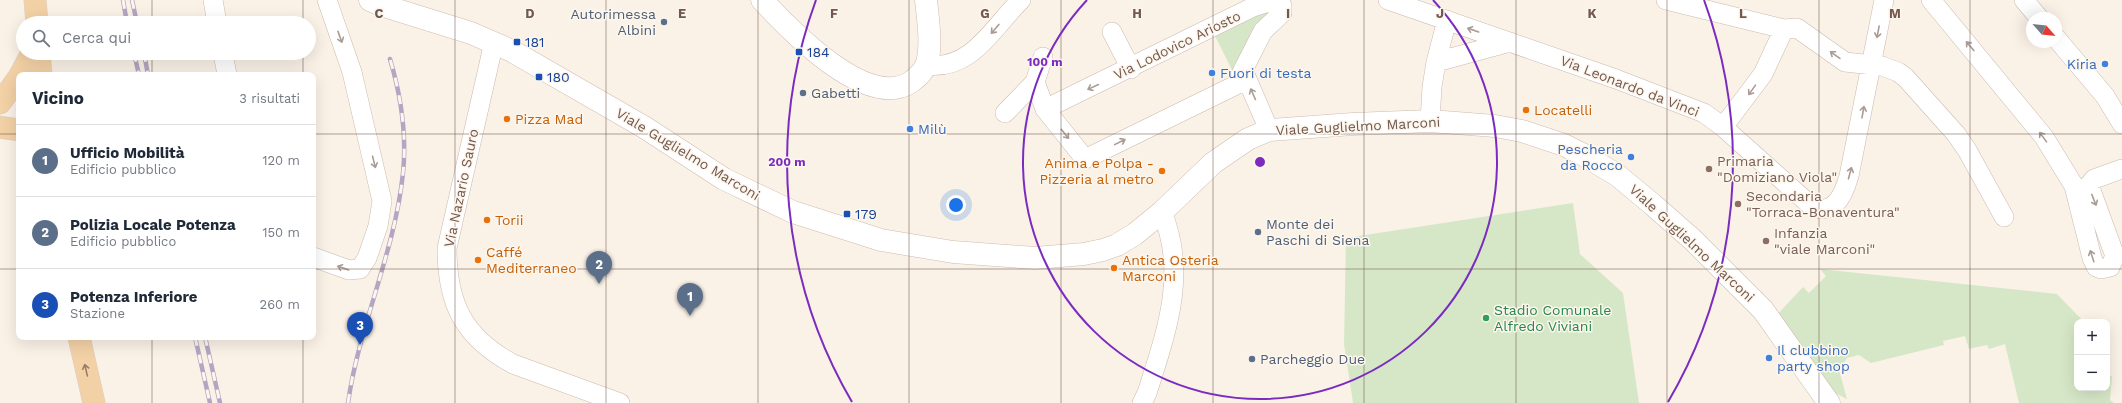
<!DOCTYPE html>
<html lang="it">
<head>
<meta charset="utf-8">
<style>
	body { margin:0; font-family:"Work Sans",sans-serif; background:#f6f6f7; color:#1f2937 }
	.controls { position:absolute; right:12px; bottom:12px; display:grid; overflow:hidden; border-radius:8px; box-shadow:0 4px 16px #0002 }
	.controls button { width:36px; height:36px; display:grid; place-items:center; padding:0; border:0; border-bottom:1px solid #e0e1e3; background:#fff; color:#1f2937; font:20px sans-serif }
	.compass { position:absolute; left:2026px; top:12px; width:36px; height:36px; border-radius:50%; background:#fff; box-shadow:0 4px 16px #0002; rotate:117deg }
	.you { position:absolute; left:956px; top:205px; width:14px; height:14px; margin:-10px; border:3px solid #fff; border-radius:50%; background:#1a73e8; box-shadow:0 0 0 6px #1a73e833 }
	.badge { display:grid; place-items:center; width:26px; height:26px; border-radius:50%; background:#0b8043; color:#fff; font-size:13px; font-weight:700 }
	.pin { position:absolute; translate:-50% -33px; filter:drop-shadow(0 1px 2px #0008) }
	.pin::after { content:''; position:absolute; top:21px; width:14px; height:12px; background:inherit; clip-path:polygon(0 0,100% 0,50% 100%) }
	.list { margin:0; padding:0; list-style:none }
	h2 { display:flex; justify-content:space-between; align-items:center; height:52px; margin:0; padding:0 16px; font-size:17px }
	h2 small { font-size:13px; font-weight:400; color:#747a83 }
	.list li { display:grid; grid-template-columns:26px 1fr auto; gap:12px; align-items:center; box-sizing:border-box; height:72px; padding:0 16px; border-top:1px solid #e0e1e3 }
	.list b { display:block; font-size:15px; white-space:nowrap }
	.list p { margin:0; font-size:13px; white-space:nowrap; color:#747a83 }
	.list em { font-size:13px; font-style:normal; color:#747a83 }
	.icon { flex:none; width:22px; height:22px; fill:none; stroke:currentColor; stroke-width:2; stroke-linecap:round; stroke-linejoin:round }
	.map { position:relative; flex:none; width:2122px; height:403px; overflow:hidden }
	.search { position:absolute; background:#fff; box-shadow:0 4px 16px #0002; left:16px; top:16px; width:300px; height:44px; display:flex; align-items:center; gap:10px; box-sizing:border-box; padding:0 14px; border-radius:22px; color:#747a83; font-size:15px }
	.panel { position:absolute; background:#fff; box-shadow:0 4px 16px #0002; left:16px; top:72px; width:300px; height:268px; border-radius:8px }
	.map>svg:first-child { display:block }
	.green { fill:#d6e7c7 }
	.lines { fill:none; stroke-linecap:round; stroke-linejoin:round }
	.street-casing { stroke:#cbb9ae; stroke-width:20 }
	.secondary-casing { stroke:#d0bbaf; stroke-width:23 }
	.primary-casing { stroke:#d8d0cd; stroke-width:23 }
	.street { stroke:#fff; stroke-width:19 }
	.secondary { stroke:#fff; stroke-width:22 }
	.primary { stroke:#f3d1a6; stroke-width:22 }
	.rail-casing { stroke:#b4a6c3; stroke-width:4.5 }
	.rail { stroke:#fdf6ed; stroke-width:3; stroke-dasharray:9; stroke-linecap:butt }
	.oneway { stroke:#aa9b95 }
	.oneway2 { stroke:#997c68 }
	.grid { fill:none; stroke:#72584e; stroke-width:1; stroke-opacity:0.55 }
	.ring { fill:none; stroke:#7b2cbf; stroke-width:2 }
	.service-dot { fill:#5c6f8a; stroke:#fdf6ed; stroke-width:1.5 }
	.transit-dot { fill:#1a4fb4; stroke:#fdf6ed; stroke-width:1.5 }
	.shop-dot { fill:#3f7fe0; stroke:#fdf6ed; stroke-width:1.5 }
	.food-dot { fill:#e8710a; stroke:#fdf6ed; stroke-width:1.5 }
	.education-dot { fill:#8d6e63; stroke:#fdf6ed; stroke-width:1.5 }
	.leisure-dot { fill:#2e9e5b; stroke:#fdf6ed; stroke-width:1.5 }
	.labels { text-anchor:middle; stroke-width:3; stroke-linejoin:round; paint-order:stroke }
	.service-label { font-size:14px; fill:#4e5e75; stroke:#fdf6ed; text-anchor:start }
	.transit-label { font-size:14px; fill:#164399; stroke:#fdf6ed; text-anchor:start }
	.street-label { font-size:14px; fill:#72584e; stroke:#fdf6ed }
	.shop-label { font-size:14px; fill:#366cbe; stroke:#fdf6ed; text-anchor:start }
	.food-label { font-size:14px; fill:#c56008; stroke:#fdf6ed; text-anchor:start }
	.education-label { font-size:14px; fill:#785e54; stroke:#fdf6ed; text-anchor:start }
	.leisure-label { font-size:14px; fill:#27864d; stroke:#fdf6ed; text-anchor:start }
	.grid-label { font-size:13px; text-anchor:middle; font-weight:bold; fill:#72584e; stroke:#fdf6ed; stroke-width:3; stroke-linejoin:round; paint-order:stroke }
	.centre { fill:#7b2cbf; stroke:#fdf6ed; stroke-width:2 }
	.ring-label { font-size:12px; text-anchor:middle; font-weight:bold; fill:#7b2cbf; stroke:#fdf6ed; stroke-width:3; stroke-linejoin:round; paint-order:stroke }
</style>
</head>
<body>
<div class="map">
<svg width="2122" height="403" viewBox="0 0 2122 403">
	<rect width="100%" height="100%" fill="#faf2e7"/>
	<path class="green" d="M1273,11l-38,65 -20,-40 36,-21z
		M1573,203l7,51 43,39 16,110h-286l-9,-59 2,-106z
		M1820,269l237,25 27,28h-7v66h30v-16l5,5 -2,23 4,3h-95l-14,-59 -16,5 -2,-4 -18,4 -4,-13 -22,5 1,4 -73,18 -12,-8 -12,3 -8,12 8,29 -25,-13 -47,-69 28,-30 6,6 17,-17z"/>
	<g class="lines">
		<g class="street-casing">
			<path id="street" d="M213,0l4,23
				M1388,0l228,79 88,34 19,14 85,76c24,17 35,-6 41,-27l35,-176
				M1666,0l118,29
				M1931,0l113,137 30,49 18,72 4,9 5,2 9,-2 5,-11 -26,-71 5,-6 28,-10
				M2024,0l15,18
				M1447,20l-11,42 74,-20
				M1112,32l19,37
				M2056,38l49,58 17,28
				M494,42l-47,206c0,55 16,89 66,116l107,39
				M223,53l4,22
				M926,65c46,6 67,-38 95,-65
				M1035,82l8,-25
				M1045,109l208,-102c11,-4 18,-7 29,-1v7l-19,18 -20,39 26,60
				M1005,113l30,-31 10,27 40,50 151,-74 7,-15
				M1430,121l2,-34 4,-25
				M1723,127l40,-53 21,-45 13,-1 48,34 37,4 16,6 7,5 51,57 11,16 37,67
				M313,257l36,13 11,-1 7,-11 11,-32 4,-25 -30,-129 -25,-72
				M1142,403l5,-10c19,-60 41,-119 15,-181"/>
		</g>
		<g class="secondary-casing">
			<path id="secondary" d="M370,0l11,5 90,28 41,18 132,76 80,52 69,33 88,28 72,12 82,6 49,-4 19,-4 14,-5 18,-11 27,-22 51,-49 35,-24 21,-9 84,-6 77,-3 65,5 27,5 42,14 18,9 35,21 35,29 41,36 70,70 66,93
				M762,0c28,30 105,111 149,82 7,-5 13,-11 16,-19 5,-19 1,-43 -1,-63"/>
		</g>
		<g class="primary-casing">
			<path id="primary" d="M35,0l2,23
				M39,53l2,22
				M20,75l12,-22
				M0,103l19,-26
				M0,127l19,3
				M79,337l15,66"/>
		</g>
		<use href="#street" class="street"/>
		<use href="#secondary" class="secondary"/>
		<use href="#primary" class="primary"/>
		<g class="rail-casing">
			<path id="rail" d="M123,0l4,23
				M132,0l5,23
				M134,53l5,22
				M144,53l4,22
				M195,337l15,66
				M205,337l15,66
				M348,403c11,-78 47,-151 55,-230 4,-39 -2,-77 -13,-114"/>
		</g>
		<use href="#rail" class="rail"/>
	</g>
	<defs><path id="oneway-shaft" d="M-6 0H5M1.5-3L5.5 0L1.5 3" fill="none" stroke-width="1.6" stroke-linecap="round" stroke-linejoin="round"/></defs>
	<g class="oneway">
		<use href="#oneway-shaft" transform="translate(995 29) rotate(131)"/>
		<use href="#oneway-shaft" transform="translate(1473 30) rotate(-161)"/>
		<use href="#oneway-shaft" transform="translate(1878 32) rotate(101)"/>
		<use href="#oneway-shaft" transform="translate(340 37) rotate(70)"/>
		<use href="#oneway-shaft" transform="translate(1970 46) rotate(-130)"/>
		<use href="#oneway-shaft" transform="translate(1835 55) rotate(-145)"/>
		<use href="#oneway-shaft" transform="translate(1093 87) rotate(155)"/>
		<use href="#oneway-shaft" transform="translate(1752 90) rotate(125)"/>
		<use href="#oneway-shaft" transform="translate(1253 94) rotate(-114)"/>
		<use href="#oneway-shaft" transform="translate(1863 112) rotate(-80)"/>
		<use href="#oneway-shaft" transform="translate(1065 134) rotate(51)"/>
		<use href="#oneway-shaft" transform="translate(2043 137) rotate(-126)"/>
		<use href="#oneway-shaft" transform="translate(1120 142) rotate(-26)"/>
		<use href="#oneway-shaft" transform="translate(374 162) rotate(76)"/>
		<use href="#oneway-shaft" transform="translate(1850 173) rotate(-75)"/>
		<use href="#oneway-shaft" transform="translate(2094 200) rotate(68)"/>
		<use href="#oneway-shaft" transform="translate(2092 256) rotate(-108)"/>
		<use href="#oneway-shaft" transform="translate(343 268) rotate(-161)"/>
	</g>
	<use class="oneway2" href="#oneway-shaft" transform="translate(86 370) rotate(-103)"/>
	<path class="grid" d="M152,0v23M303,0v23M455,0v403M606,0v403M758,0v403M909,0v403M1061,0v403M1213,0v403M1364,0v403M1516,0v403M1667,0v403M1819,0v403M1970,0v403M152,53v22M303,53v22M0,134h19M313,134h1809M0,269h19M313,269h1809M152,337v66M303,337v66"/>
	<g class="ring">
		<path d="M1433 0A237 237 0 1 1 1087 0"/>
		<path d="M852 402A473 473 0 0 1 816 0M1704 0A473 473 0 0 1 1668 402"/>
	</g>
	<g class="service-dot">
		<circle cx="664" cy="22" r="4"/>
		<circle cx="803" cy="93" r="4"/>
		<circle cx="1258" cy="232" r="4"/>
		<circle cx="1252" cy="359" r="4"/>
	</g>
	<g class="transit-dot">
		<rect x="513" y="38" width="8" height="8" rx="2"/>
		<rect x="795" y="48" width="8" height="8" rx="2"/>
		<rect x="535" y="73" width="8" height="8" rx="2"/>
		<rect x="843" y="210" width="8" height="8" rx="2"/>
	</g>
	<g class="shop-dot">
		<circle cx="2105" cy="64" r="4"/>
		<circle cx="1212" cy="73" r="4"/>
		<circle cx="910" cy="129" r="4"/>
		<circle cx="1631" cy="157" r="4"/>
		<circle cx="1769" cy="358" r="4"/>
	</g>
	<g class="food-dot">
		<circle cx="1526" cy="110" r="4"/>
		<circle cx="507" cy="119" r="4"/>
		<circle cx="1162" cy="171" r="4"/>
		<circle cx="487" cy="220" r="4"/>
		<circle cx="478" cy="260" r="4"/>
		<circle cx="1114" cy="268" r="4"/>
	</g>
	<g class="education-dot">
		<circle cx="1709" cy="169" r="4"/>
		<circle cx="1738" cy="204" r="4"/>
		<circle cx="1766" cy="241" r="4"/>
	</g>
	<circle class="leisure-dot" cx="1486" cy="318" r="4"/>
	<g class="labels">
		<g class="service-label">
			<text x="656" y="19" text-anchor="end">Autorimessa<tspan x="656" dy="16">Albini</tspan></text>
			<text x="811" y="98">Gabetti</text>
			<text x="1266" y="229">Monte dei<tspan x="1266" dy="16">Paschi di Siena</tspan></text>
			<text x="1260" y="364">Parcheggio Due</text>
		</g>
		<g class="transit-label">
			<text x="525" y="47">181</text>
			<text x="807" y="57">184</text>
			<text x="547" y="82">180</text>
			<text x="855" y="219">179</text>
		</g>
		<g class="street-label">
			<text transform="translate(1177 45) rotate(-26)" y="5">Via Lodovico Ariosto</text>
			<text transform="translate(1630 86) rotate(21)" y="5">Via Leonardo da Vinci</text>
			<text transform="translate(1358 126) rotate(-3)" y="5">Viale Guglielmo Marconi</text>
			<text transform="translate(688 154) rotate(31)" y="5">Viale Guglielmo Marconi</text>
			<text transform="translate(461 188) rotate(-78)" y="5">Via Nazario Sauro</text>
			<text transform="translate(1692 243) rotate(43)" y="5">Viale Guglielmo Marconi</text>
		</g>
		<g class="shop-label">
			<text x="2097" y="69" text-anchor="end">Kiria</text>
			<text x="1220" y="78">Fuori di testa</text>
			<text x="918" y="134">Milù</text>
			<text x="1623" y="154" text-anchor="end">Pescheria<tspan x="1623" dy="16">da Rocco</tspan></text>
			<text x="1777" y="355">Il clubbino<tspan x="1777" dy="16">party shop</tspan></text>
		</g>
		<g class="food-label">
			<text x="1534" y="115">Locatelli</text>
			<text x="515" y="124">Pizza Mad</text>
			<text x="1154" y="168" text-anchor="end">Anima e Polpa -<tspan x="1154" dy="16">Pizzeria al metro</tspan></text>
			<text x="495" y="225">Torii</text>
			<text x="486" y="257">Caffé<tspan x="486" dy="16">Mediterraneo</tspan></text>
			<text x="1122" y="265">Antica Osteria<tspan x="1122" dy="16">Marconi</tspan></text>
		</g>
		<g class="education-label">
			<text x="1717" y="166">Primaria<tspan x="1717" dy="16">"Domiziano Viola"</tspan></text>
			<text x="1746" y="201">Secondaria<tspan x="1746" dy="16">"Torraca-Bonaventura"</tspan></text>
			<text x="1774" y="238">Infanzia<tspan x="1774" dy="16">"viale Marconi"</tspan></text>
		</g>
		<g class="leisure-label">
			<text x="1494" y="315">Stadio Comunale<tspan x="1494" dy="16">Alfredo Viviani</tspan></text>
		</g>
	</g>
	<g class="grid-label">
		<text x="379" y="18">C</text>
		<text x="530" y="18">D</text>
		<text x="682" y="18">E</text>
		<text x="834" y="18">F</text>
		<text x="985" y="18">G</text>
		<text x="1137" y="18">H</text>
		<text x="1288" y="18">I</text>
		<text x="1440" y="18">J</text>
		<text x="1592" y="18">K</text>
		<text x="1743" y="18">L</text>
		<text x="1895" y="18">M</text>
	</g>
	<circle cx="1260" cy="162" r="6" class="centre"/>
	<g class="ring-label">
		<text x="1045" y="66">100 m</text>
		<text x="787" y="166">200 m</text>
	</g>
</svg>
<div class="controls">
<button>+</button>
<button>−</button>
</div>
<svg class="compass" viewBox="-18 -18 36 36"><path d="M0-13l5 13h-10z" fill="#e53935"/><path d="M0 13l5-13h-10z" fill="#747a83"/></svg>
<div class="you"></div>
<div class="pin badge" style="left:690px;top:316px;background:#5c6f8a">1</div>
<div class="pin badge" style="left:599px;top:284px;background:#5c6f8a">2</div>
<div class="pin badge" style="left:360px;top:345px;background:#1a4fb4">3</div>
<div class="search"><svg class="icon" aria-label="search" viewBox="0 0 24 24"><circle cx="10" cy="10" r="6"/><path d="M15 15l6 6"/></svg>Cerca qui</div>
<section class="panel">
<h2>Vicino<small>3 risultati</small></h2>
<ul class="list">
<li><span class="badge" style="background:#5c6f8a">1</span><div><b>Ufficio Mobilità</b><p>Edificio pubblico</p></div><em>120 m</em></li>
<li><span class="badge" style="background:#5c6f8a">2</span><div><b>Polizia Locale Potenza</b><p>Edificio pubblico</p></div><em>150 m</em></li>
<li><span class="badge" style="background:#1a4fb4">3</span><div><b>Potenza Inferiore</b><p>Stazione</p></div><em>260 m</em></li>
</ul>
</section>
</div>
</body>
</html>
